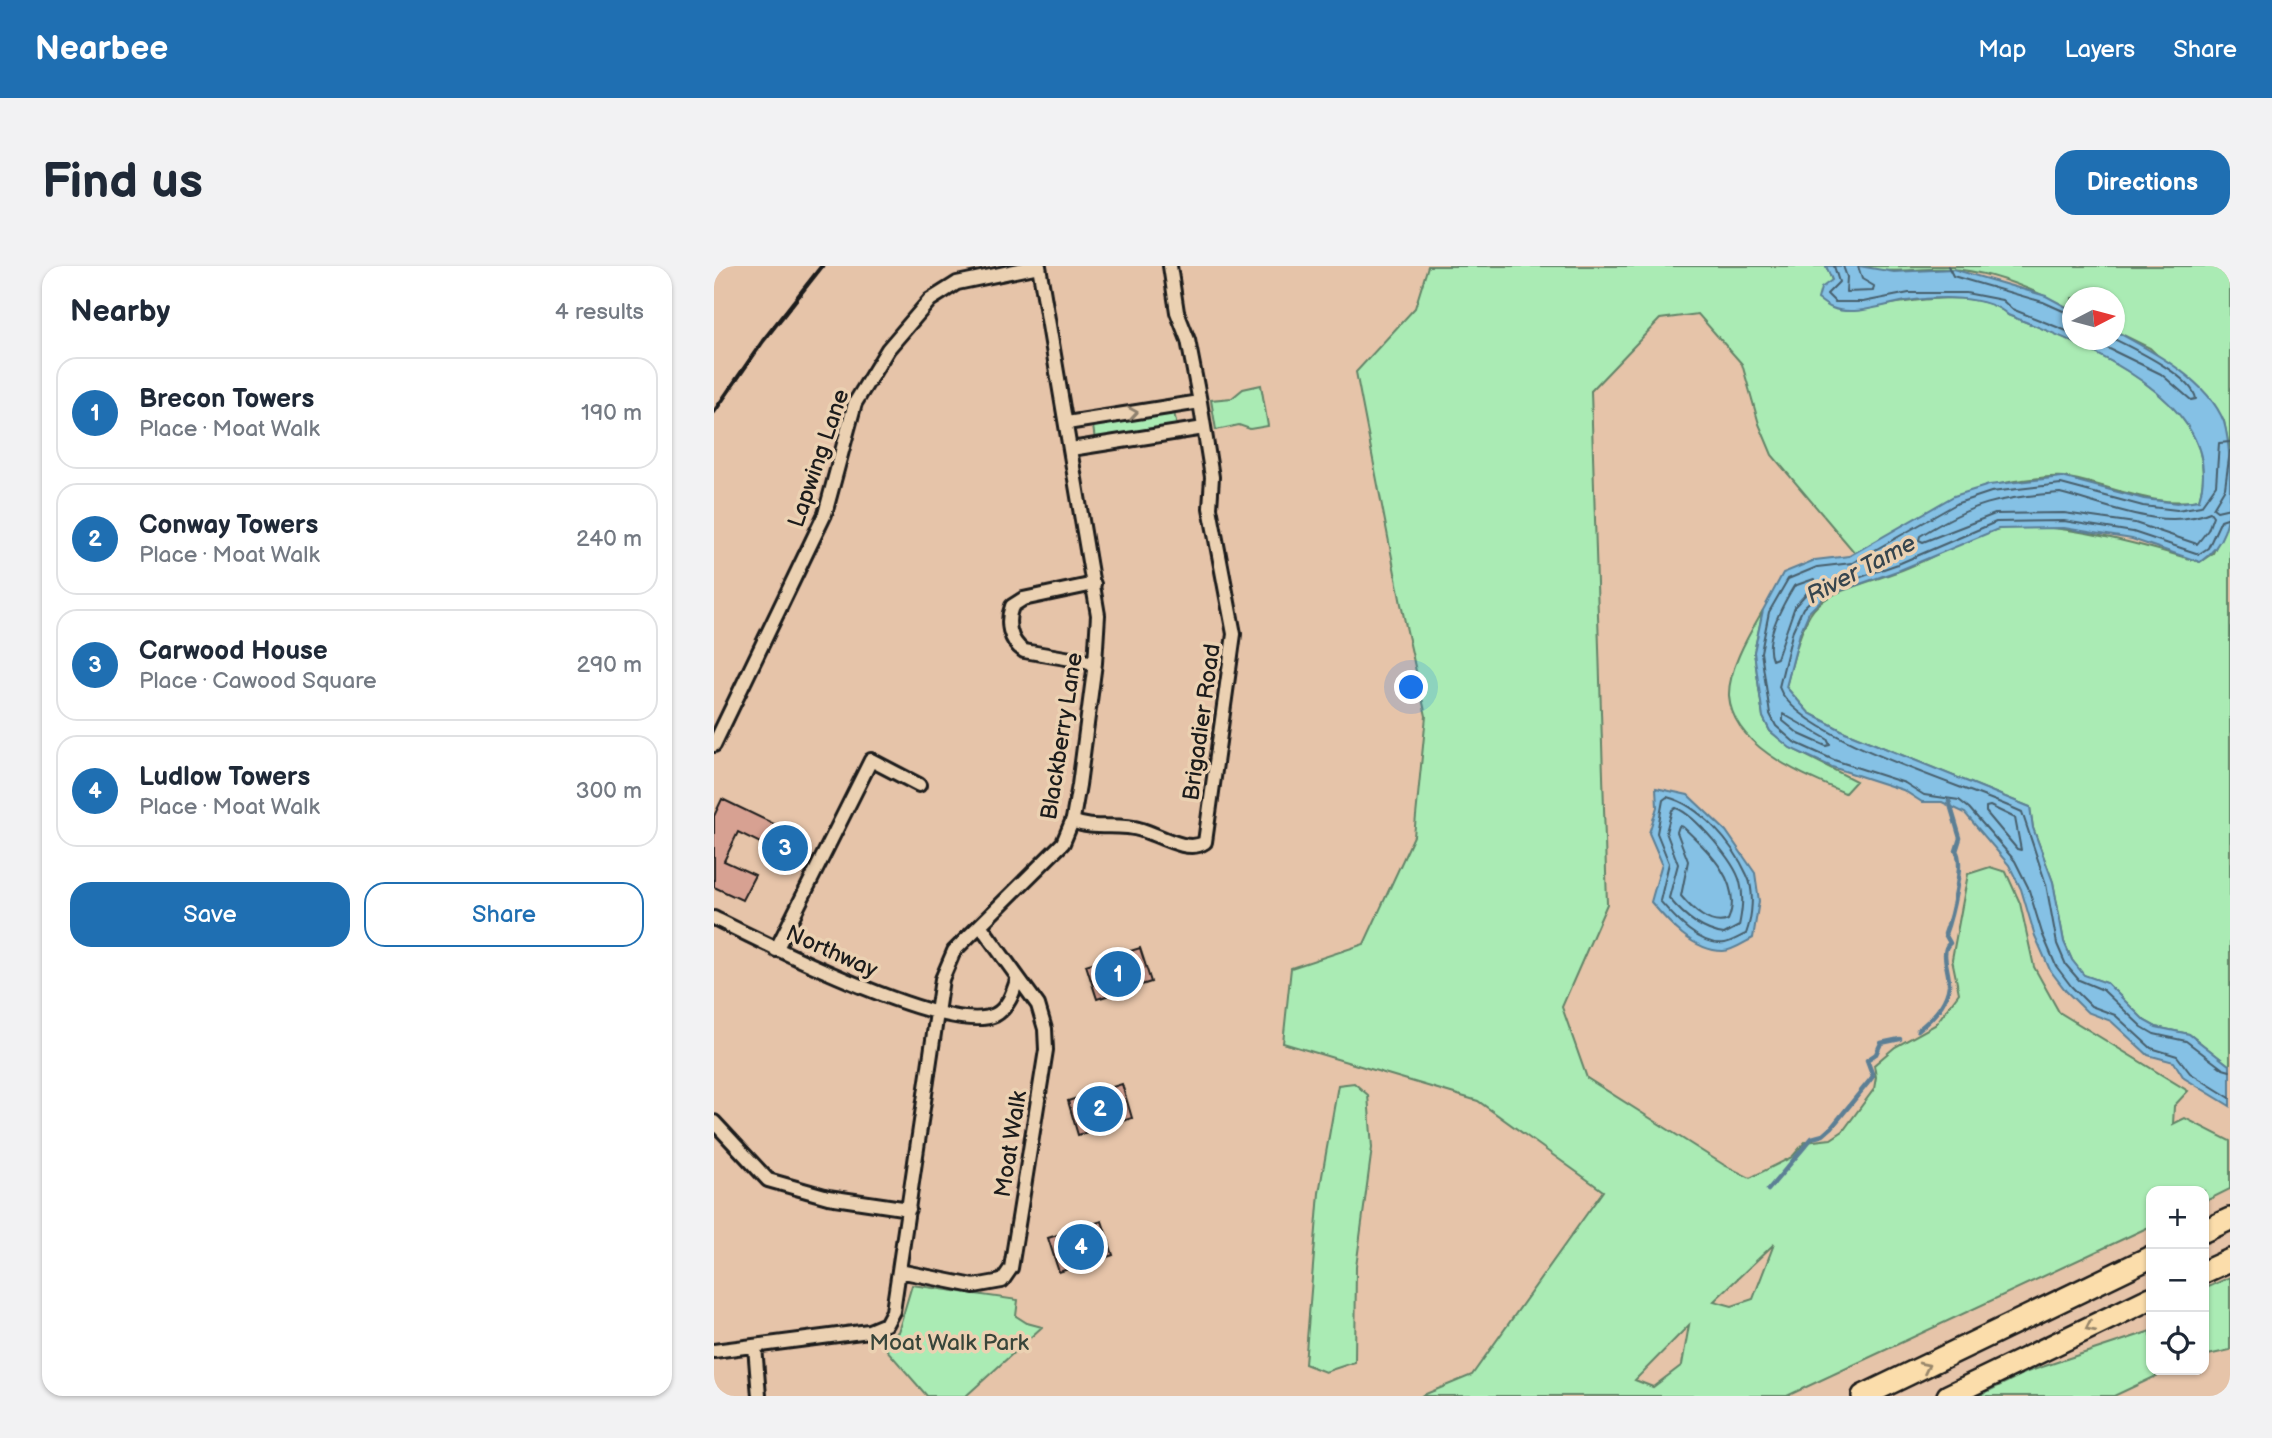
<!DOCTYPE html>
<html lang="en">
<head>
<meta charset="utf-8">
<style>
	body { margin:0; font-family:"Balsamiq Sans",sans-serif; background:#f2f2f3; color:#1f2937 }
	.controls { position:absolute; right:21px; bottom:21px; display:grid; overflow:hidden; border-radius:14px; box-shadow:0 2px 5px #0004 }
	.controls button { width:63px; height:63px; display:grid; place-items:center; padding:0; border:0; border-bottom:2px solid #e0e1e3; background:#fff; color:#1f2937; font:35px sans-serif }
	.compass { position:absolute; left:1348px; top:21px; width:63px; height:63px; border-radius:50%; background:#fff; box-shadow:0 2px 5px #0004; rotate:84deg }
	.you { position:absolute; left:698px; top:422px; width:24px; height:24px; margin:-18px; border:5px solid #fff; border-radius:50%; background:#1a73e8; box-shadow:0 0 0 10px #1a73e833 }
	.badge { display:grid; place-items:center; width:46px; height:46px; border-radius:50%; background:#1f6fb2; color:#fff; font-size:23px; font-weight:700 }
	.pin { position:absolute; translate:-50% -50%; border:4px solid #fff; box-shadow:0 2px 7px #0006 }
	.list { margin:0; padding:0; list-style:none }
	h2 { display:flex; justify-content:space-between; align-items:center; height:91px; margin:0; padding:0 28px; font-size:30px }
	h2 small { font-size:23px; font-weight:400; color:#747a83 }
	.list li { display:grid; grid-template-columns:46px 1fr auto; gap:21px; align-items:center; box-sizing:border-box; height:112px; margin:0 14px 14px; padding:0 14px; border:2px solid #e0e1e3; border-radius:21px }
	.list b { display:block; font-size:26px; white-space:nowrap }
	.list p { margin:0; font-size:23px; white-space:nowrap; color:#747a83 }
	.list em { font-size:23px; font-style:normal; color:#747a83 }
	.actions { display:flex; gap:14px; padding:21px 28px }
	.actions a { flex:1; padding:16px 0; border:2px solid #1f6fb2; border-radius:21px; text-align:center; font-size:24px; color:#1f6fb2 }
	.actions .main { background:#1f6fb2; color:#fff }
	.icon { flex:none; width:38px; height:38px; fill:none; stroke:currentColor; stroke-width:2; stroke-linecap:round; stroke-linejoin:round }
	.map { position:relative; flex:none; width:1516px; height:1130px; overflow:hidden; border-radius:21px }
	header { display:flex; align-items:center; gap:42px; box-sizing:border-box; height:98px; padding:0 35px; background:#1f6fb2; color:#fff }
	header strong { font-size:33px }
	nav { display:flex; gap:38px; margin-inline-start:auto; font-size:24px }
	.intro { display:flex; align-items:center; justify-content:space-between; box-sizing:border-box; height:168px; padding:0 42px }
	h1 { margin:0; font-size:49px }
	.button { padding:18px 32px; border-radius:21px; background:#1f6fb2; color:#fff; font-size:24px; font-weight:700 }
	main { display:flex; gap:42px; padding:0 42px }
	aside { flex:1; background:#fff; border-radius:21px; box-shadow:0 2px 5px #0004 }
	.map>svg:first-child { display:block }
	.green { fill:#aaebb4; stroke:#638468; stroke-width:2; fill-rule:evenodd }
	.water { fill:#85c1e5; stroke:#5b7f95; stroke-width:2 }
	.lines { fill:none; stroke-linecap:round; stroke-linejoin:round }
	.shore { stroke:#465e6c; stroke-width:2 }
	.stream { stroke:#5b7f95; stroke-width:4.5 }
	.building { fill:#d7a192; stroke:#1c1c1c; stroke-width:2 }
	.street-casing { stroke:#1c1c1c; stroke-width:18 }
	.highway-casing { stroke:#1c1c1c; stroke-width:26 }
	.street { stroke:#ebd1b2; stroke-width:12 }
	.highway { stroke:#fbddab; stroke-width:21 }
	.rail { stroke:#1c1c1c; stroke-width:4.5 }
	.oneway { stroke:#8e806e }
	.oneway2 { stroke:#97866b }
	.labels { text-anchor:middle; stroke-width:7; stroke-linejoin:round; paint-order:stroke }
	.street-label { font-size:23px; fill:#1c1c1c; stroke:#ebd1b2 }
	.park-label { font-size:23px; fill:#38453a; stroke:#ebd1b2 }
	.water-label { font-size:24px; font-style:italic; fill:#36454e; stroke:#ebd1b2 }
</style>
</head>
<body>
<header>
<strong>Nearbee</strong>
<nav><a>Map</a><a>Layers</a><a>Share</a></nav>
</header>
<div class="intro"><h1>Find us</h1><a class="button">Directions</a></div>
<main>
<aside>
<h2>Nearby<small>4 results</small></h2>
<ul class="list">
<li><span class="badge">1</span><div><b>Brecon Towers</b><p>Place · Moat Walk</p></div><em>190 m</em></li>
<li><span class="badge">2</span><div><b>Conway Towers</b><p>Place · Moat Walk</p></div><em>240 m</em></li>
<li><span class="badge">3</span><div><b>Carwood House</b><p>Place · Cawood Square</p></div><em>290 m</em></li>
<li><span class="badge">4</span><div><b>Ludlow Towers</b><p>Place · Moat Walk</p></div><em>300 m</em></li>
</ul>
<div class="actions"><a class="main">Save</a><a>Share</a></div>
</aside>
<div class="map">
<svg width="1516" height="1130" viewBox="0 0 1516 1130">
	<rect width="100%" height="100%" fill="#e6c4a9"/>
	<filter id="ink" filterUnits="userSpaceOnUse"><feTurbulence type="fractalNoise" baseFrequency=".0143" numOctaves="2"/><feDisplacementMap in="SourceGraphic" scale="14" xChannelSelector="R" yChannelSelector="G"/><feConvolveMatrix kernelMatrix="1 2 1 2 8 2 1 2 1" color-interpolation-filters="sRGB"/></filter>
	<g filter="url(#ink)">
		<path class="green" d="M714,0h398l6,14 32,29c36,-7 116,-23 144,6 66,26 222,83 191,185 -48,8 -89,-16 -136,-23 -10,-1 -22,1 -32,2 -72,6 -114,42 -176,74l-83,-98 -13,-31 -17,-60 -44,-50 -38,5 -69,72 16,513 -45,103 25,71 137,87 26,13 42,-21 13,-15 26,-3 12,-8 31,-42 2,-12 -2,-12 21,-18 40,-22 24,-32 -7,-34 16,-85 22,-7 16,5 14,31 14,64 25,45 129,79 -14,15 -1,18 12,-6 45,23v48l-26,13v-11h-53v35l-364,170h-366l51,-21 131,-184 -125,-90 -195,-58 8,-75 73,-24 50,-108 12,-120 -25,-112 -45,-232 59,-64zM1060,978l-21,55 -21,7 -18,-5zM975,1059l-7,40 -29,22 -18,-7z
			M1145,0h371v187l-6,-32 -74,-73 -35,-17 -1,-33h-42v12c-35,-19 -82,-39 -122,-41 -31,-2 -61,7 -91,-3z
			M547,119l7,41 -18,3 -11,-4 -23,5 -5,-30 21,-2 11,-9z
			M460,146l3,15 -82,13 -2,-14z
			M1516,249v551l-41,-32 -33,-7 -11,-6 -38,-38 -24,-8 -11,-15 -8,-18 -11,-60 -20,-54 -3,-21 -185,-75 -36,-19 -23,-26c25,-99 25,-84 116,-117 31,-12 60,-30 93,-40 49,-14 156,17 205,32l13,-9z
			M1049,344l-9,42 9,65 7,14 21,17 65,33 -11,12c-41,-18 -112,-45 -116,-97 -1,-27 21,-63 34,-86z
			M640,817l14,12 4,53 -16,119 -1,95 -30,10 -20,-8 14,-171 19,-108z
			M1516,1011v73l-26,6v-67z
			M198,1019l106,15 -2,16 11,7 15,4 -76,69h-39l-49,-56 20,-8z
			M1437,1065v39h18l-55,26h-136l49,-24z"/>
		<path class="water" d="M1112,0h33l35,6 59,-3 93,27 26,14v30h42l1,-9c37,20 93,49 109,91 6,21 6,48 6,70 0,28 -5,53 -30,70l-68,-23 -68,-11 -66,1 -98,41 -75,26 -16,16 -9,21 -14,54 23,26 36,19 185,75 3,21 20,54 11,60 8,18 12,15 23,8 38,38 11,6 33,7 41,32v40l-46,-28 -10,-16 -26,-7 -37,-34 -24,-9 -21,-21 -16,-21 -15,-34 -14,-47 -12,-24 -44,-52 -23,-11h-20l-19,-12 -71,-23 -42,-19 -20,-17 -7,-14 -9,-65 9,-42 20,-37 32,-13 34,-4 105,-60 35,-11 73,-8 82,22 33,4 22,-3c31,-101 -127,-160 -191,-185 -21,-21 -73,-18 -101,-14 -22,3 -53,16 -75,7 -5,-2 -10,-6 -14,-9l3,-11 11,-8z
			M942,522l32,7 38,36 29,42 4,28 -6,37c-8,4 -21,13 -30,13 -30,0 -55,-29 -72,-49l11,-39 -13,-30 8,-26z"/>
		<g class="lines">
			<path class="shore" d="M1120,0l5,16 -12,12 8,8h28l46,-9h57l36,7 10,9 60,24
				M1129,0l4,11 -1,15 27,-1 1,-5 -12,-7 -4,-13
				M1234,0l5,10 90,26 29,13
				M1377,74l70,34 30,26 5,-1c-3,-22 -62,-50 -82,-60
				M1516,176l-11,1 -3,42 -15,21 -24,4 -34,-4 -82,-22 -70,8 -33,11 -106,60 -35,4 -29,12 -19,33 -8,40 9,62 6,12 18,16 40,18 71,23 19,12 35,5 10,8 46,53 13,26 14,46 14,33 15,20 20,20 24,9 36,33 26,8 13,17 40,25
				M1516,185l-5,37 -12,20 4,3 13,-3
				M1346,227c45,11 104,39 150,19l3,4 -5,14 -11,14 -62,-21 -71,-10 -69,1 -72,28 -4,-2 1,-4c53,-33 79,-39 140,-43z
				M1516,251l-9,3 -13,28 -9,6 -66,-22 -69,-11 -68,1 -98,42 -77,27 -18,17 -10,22 -14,57c17,51 192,100 243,125l24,72 11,60 9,21 13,15 24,10 39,37 12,7 32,7 37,28 7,2
				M1100,313l1,5 -20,22 -18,52 -5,2c-9,-21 11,-56 22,-74z
				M1069,448l44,25 3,6 -4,1 -27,-12 -16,-13z
				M953,531c33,8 66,47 80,78 8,16 5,43 -1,59 -7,3 -15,8 -21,9 -25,4 -51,-26 -65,-42l9,-38 -12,-30 6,-33z
				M1276,540l25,12 6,32 -4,-1 -31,-37v-5z
				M962,542c19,7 59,54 64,74 4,15 2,29 -1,44l-15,8c-23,-3 -41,-19 -55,-36l9,-34 -12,-32 6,-22z
				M965,560l4,1c25,23 61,57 45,93 -17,8 -37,-12 -47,-24l7,-35 -11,-29z"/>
			<path class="stream" d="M1204,764c14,-11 29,-26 31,-45 1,-13 -10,-34 1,-42l-5,-9c6,-16 20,-72 11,-83l4,-13 -11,-37
				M1054,924l44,-52 11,-3 9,-8 39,-48 2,-3 -6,-16 9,-6 5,-11 19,-4"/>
		</g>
		<path class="building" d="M8,533l81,39 -10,21 -55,-27 -14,29 31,14 -13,25 -28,-13v-71z
			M426,682l11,34 -54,17 -11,-34z
			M408,818l10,34 -54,17 -10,-34z
			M388,955l11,34 -54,17 -11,-34z"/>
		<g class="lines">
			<g class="street-casing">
				<path id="street" d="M353,157l133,-21
					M357,183l133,-21
					M380,318l-71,15 -11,7c-6,16 -3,35 12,45l71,12
					M0,479l111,-231 30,-111 33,-54 42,-49 27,-17 82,-17
					M358,555c23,10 46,1 70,9 17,5 46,24 63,12l29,-208 -24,-126 2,-31 -12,-75 -12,-62 -11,-28 -7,-46
					M0,652c48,24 234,119 281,97 13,-7 18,-22 22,-35
					M62,684l95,-190 48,25
					M0,856l54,58 60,17 81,12
					M185,1005l75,15 28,-5 9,-13 35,-218 -1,-21 -7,-24 -58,-80
					M41,1080l4,50
					M0,1085l155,-20 17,-7 7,-13 49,-332 12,-28 109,-108 10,-24 6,-34 16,-122 3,-48 -59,-349"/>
			</g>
			<g class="highway-casing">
				<path id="highway" d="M1490,965l26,-12
					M1490,1006l26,-12
					M1149,1130l288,-139
					M1234,1130l203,-98"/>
			</g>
			<use href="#street" class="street"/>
			<use href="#highway" class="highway"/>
			<path class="rail" d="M0,146l49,-71 59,-75"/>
		</g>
		<defs><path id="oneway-chevron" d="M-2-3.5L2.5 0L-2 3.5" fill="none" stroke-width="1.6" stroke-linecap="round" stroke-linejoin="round" transform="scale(1.75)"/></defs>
		<use class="oneway" href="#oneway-chevron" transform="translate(419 147) rotate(-9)"/>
		<g class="oneway2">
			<use href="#oneway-chevron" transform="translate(1376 1061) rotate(154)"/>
			<use href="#oneway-chevron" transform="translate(1211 1101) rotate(-26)"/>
		</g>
	</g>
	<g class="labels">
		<g class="street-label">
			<text transform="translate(104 192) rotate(-71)" y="8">Lapwing Lane</text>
			<text transform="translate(487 456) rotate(-82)" y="8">Brigadier Road</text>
			<text transform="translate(347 470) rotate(-81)" y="8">Blackberry Lane</text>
			<text transform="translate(118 685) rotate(24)" y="8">Northway</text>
			<text transform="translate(296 878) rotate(-81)" y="8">Moat Walk</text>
		</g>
		<g class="park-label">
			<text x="235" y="1084">Moat Walk Park</text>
		</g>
		<g class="water-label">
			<text transform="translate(1147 303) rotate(-28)" y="8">River Tame</text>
		</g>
	</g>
</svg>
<div class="controls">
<button>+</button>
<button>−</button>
<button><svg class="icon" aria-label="locate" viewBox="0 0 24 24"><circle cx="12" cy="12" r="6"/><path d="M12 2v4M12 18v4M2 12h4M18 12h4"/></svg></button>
</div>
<svg class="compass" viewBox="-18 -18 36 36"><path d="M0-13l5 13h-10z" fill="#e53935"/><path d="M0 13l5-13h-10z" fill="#747a83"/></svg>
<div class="you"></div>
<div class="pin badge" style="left:404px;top:708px">1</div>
<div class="pin badge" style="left:386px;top:843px">2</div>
<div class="pin badge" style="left:71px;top:582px">3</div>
<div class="pin badge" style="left:367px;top:981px">4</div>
</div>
</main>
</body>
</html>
